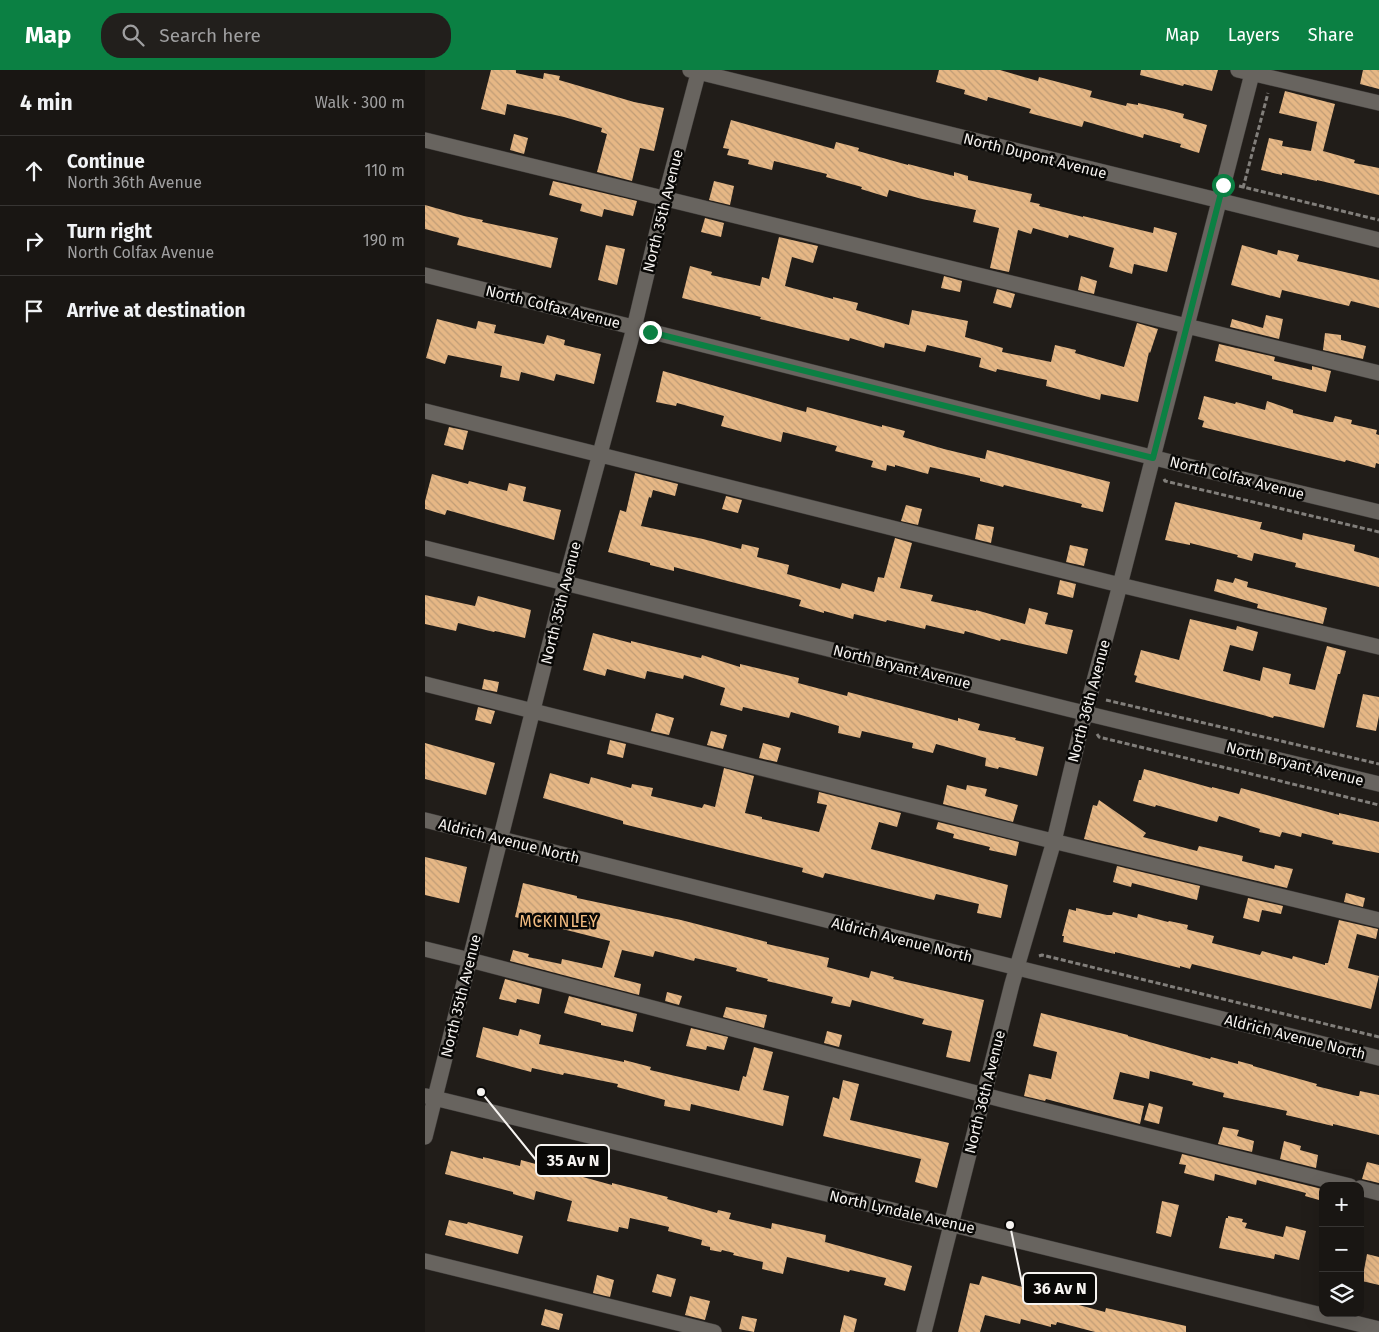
<!DOCTYPE html>
<html lang="en">
<head>
<meta charset="utf-8">
<style>
	body { margin:0; font-family:"Fira Sans",sans-serif; background:#221f1c; color:#f1f3f6 }
	.controls { position:absolute; right:15px; bottom:15px; display:grid; overflow:hidden; border-radius:10px; box-shadow:0 5px 20px #0002 }
	.controls button { width:45px; height:45px; display:grid; place-items:center; padding:0; border:0; border-bottom:1px solid #373533; background:#191613; color:#f1f3f6; font:25px sans-serif }
	.stop { position:absolute; width:15px; height:15px; margin:-11px; border:4px solid #0b8043; border-radius:50%; background:#fff }
	.stop.end { background:#0b8043; border-color:#fff; box-shadow:0 1px 5px #0008 }
	.list { margin:0; padding:0; list-style:none }
	h2 { display:flex; justify-content:space-between; align-items:center; height:65px; margin:0; padding:0 20px; font-size:21px }
	h2 small { font-size:16px; font-weight:400; color:#9f9fa0 }
	.list li { display:grid; grid-template-columns:32px 1fr auto; gap:15px; align-items:center; box-sizing:border-box; height:70px; padding:0 20px; border-top:1px solid #373533 }
	.list b { display:block; font-size:19px; white-space:nowrap }
	.list p { margin:0; font-size:16px; white-space:nowrap; color:#9f9fa0 }
	.list em { font-size:16px; font-style:normal; color:#9f9fa0 }
	.icon { flex:none; width:28px; height:28px; fill:none; stroke:currentColor; stroke-width:2; stroke-linecap:round; stroke-linejoin:round }
	.map { position:relative; flex:none; width:954px; height:1262px; overflow:hidden }
	header { display:flex; align-items:center; gap:30px; box-sizing:border-box; height:70px; padding:0 25px; background:#0b8043; color:#fff }
	header strong { font-size:24px }
	nav { display:flex; gap:28px; margin-inline-start:auto; font-size:18px }
	.search { width:350px; height:45px; background:#221f1c; display:flex; align-items:center; gap:12px; box-sizing:border-box; padding:0 18px; border-radius:20px; color:#9f9fa0; font-size:19px }
	main { display:flex }
	aside { flex:1; background:#191613 }
	.map>svg:first-child { display:block }
	.building { fill:url(#building-back-hatch) }
	.lines { fill:none; stroke-linecap:round; stroke-linejoin:round }
	.minor-casing { stroke:#3e3b39; stroke-width:16 }
	.path { stroke:#827f7b; stroke-width:3; stroke-dasharray:5 2.5; stroke-linecap:butt }
	.minor { stroke:#68645f; stroke-width:15 }
	.route { stroke:#0b8043; stroke-width:6 }
	.labels { text-anchor:middle; stroke-width:5; stroke-linejoin:round; paint-order:stroke }
	.street-label { font-size:15px; fill:#f6f3f0; stroke:#090806 }
	.neighbourhood-label { font-size:16px; letter-spacing:1px; fill:#f3bc80; stroke:#090806 }
	.leader { fill:none; stroke:#f6f3f0; stroke-width:2 }
	.callout-dot { fill:#f6f3f0; stroke:#090806; stroke-width:2 }
	.callout { fill:#090806; stroke:#f6f3f0; stroke-width:2 }
	.callout-label { font-size:16px; text-anchor:middle; font-weight:bold; fill:#f6f3f0 }
</style>
</head>
<body>
<header>
<strong>Map</strong>
<div class="search"><svg class="icon" aria-label="search" viewBox="0 0 24 24"><circle cx="10" cy="10" r="6"/><path d="M15 15l6 6"/></svg>Search here</div>
<nav><a>Map</a><a>Layers</a><a>Share</a></nav>
</header>
<main>
<aside>
<h2>4 min<small>Walk · 300 m</small></h2>
<ul class="list">
<li><svg class="icon" aria-label="ahead" viewBox="0 0 24 24"><path d="M12 20V5M6 11l6-6 6 6"/></svg><div><b>Continue</b><p>North 36th Avenue</p></div><em>110 m</em></li>
<li><svg class="icon" aria-label="right" viewBox="0 0 24 24"><path d="M7 20v-9h11M14 6l5 5-5 5"/></svg><div><b>Turn right</b><p>North Colfax Avenue</p></div><em>190 m</em></li>
<li><svg class="icon" aria-label="arrive" viewBox="0 0 24 24"><path d="M6 21V4h12l-3 4 3 4H6"/></svg><div><b>Arrive at destination</b></div></li>
</ul>
</aside>
<div class="map">
<svg width="954" height="1262" viewBox="0 0 954 1262">
	<defs>
		<pattern id="building-back-hatch" width="6" height="6" patternUnits="userSpaceOnUse" patternTransform="scale(1.25)"><rect width="6" height="6" fill="#e6b785"/><path d="M-1 5l2 2M0 0l6 6M5-1l2 2" fill="none" stroke="#bf9c76"/></pattern>
	</defs>
	<rect width="100%" height="100%" fill="#211d19"/>
	<path class="building" d="M66,0h25v3l27,6 1,-6 16,3 -1,4 75,22 30,6 -10,43 -14,-3 -8,33 -35,-9 10,-38 -6,-2 1,-4 -38,-11 -57,-13 -2,11 -24,-6z
		M514,0h61l38,11 1,-4 53,14 -2,6 36,9 1,-3 11,2v-2l27,6 19,5 -1,4 24,7 -8,28 -19,-6 1,-3 -37,-10 -1,4 -59,-17 -2,6 -53,-14 2,-4 -43,-12 -1,4 -23,-7 1,-4 -29,-8z
		M716,0h77l-6,21 -28,-7 -1,2 -43,-11z
		M938,0h16v19l-19,-5z
		M860,21l50,13 -12,47 32,9 -1,3 25,5v27l-62,-15v1l-35,-8v2l-21,-5 8,-32 14,3 -1,5 29,5 6,-29 -38,-9z
		M306,50l103,29 2,-7 23,6 -1,3 50,14v-1l46,12v-4l14,4v4l64,14 -2,8 10,2 -1,2 44,11v-1l70,17 1,-6 23,6 -10,39 -33,-8 -2,10 -23,-7 5,-19 -45,-13 -1,3 -35,-10 -2,6 -13,-4 -9,42 -19,-4 9,-40 -26,-6 3,-12 -54,-11 -33,-9 -2,7 -26,-8 1,-2 -36,-10 1,-3 -53,-13 -2,9 -24,-6 1,-4 -22,-5 2,-6 -6,-1z
		M89,64l14,4 -4,16 -14,-4z
		M128,111l84,20 -4,15 -29,-7 -2,8 -22,-6 2,-7 -33,-9z
		M289,111l20,5 -4,19 -21,-5z
		M0,135l39,11 19,4 -1,2 76,16 -7,30 -94,-23 2,-7 -34,-9z
		M280,148l19,5 -3,14 -20,-5z
		M354,167l39,9 -5,17 -21,-6 -7,29 48,13v-2l25,6 -2,7 53,15 3,-15 56,11 -3,16 38,11 -1,4 49,10 4,-17 21,5 -1,3 49,14 13,-44 21,6 -8,24 -1,-1 -11,50 -37,-8 -1,6 -54,-14 1,-6 -50,-11 -1,3 -17,-5 2,-9 -54,-13 -2,7 -40,-9 -1,5 -34,-10 -1,3 -89,-22 1,-2 -79,-19 8,-32 22,6 -1,3 49,11 2,-9 7,2z
		M181,175l19,4 -8,36 -19,-5z
		M817,175l35,10 1,-5 21,5 -2,6 82,19v28l-28,-7 -2,5 -67,-16 -2,8 -49,-13z
		M519,206l18,5 -2,11 -19,-4z
		M656,206l16,5 -3,13 -16,-4z
		M572,219l18,5 -4,14 -18,-5z
		M841,245l17,4 -4,20 -49,-12 2,-8 31,9z
		M12,249l39,10 2,-8 18,4 -2,8 50,11 3,-9 18,5 -1,5 37,9 -7,30 -38,-10 -2,7 -33,-9 -2,9 -19,-4 2,-11 -54,-11 -3,9 -19,-6z
		M900,263l16,2v5l25,6 -3,13 -40,-9z
		M794,274l56,13 -1,4 38,9v-4l19,5 -5,21 -54,-13v-3l-57,-15z
		M238,301l143,41 1,-5 75,20v-2l23,6 -2,6 41,12 41,10 2,-9 123,32 -7,30 -22,-5 1,-3 -78,-19 -1,2 -23,-6v-3l-50,-11 -2,7 -33,-9v2l-8,-2 -1,6 -15,-4 2,-6 -38,-10 2,-5 -54,-14 -2,10 -60,-16 3,-10 -47,-13 -1,3 -20,-4z
		M779,326l31,8 1,-2 29,8 2,-9 26,9v3l37,9h3l2,-6 17,4 -1,4 26,6 -1,4 3,1v29l-3,-1 -1,5 -29,-8 -1,2 -143,-35 2,-6 -6,-2z
		M24,357l19,4 -5,19 -19,-5z
		M210,403l43,11 -3,12 -22,-6 -2,8 -2,-1 -8,29 62,13 38,10 1,-5 17,4 -2,9 32,8 -2,9 53,15 2,-6 32,9 4,-15 6,1 11,-40 17,5 -12,45 33,7 -2,6 45,10v-1l49,14 4,-16 19,5 -3,11 28,6 -6,24 -66,-15 -1,2 -35,-10 -1,3 -38,-9 -1,4 -38,-9 -1,2 -32,-8 -1,5 -29,-8v2l-25,-7 2,-6 -127,-33v4l-24,-6v-2l-42,-11 12,-42 6,2z
		M7,404l36,10 1,-3 38,10 2,-8 17,4 -3,14 38,9 -7,30 -107,-30 -2,5 -20,-6v-8z
		M301,426l16,4 -4,13 -16,-4z
		M750,432l85,20h2l-2,7 42,11 1,-7 52,12 -1,6 25,7v29l-84,-20 1,-4 -42,-10 -2,8 -15,-4 1,-2 -48,-12v2l-25,-5z
		M481,435l16,4 -4,16 -17,-4z
		M553,454l16,3 -3,16 -16,-4z
		M645,475l18,4 -4,17 -18,-4z
		M810,508l13,4 -1,5 80,21 -4,16 -66,-16 1,-4 -44,-13 3,-12 16,4z
		M635,510l16,4 -3,14 -16,-4z
		M0,525l50,11 3,-10 53,14 -6,28 -30,-7 -1,1 -36,-9 -2,8 -31,-7z
		M765,549l46,11 1,-4 21,6 -5,19 -23,-6 -7,26 37,10 3,-14 28,7 -2,10 26,6 12,-44 19,5 -6,23h-2l-14,54 -44,-11 -6,-1 -1,2 -10,-3 -128,-33 2,-6 -3,-1 7,-25 38,10z
		M168,563l38,10v-2l70,17 1,-3 38,12v-3l59,14 -1,5 49,13 1,-4 110,29v-3l22,6 -2,6 38,8 -1,2 29,7 -7,29 -38,-9 -1,2 -13,-3 1,-8 -50,-14 -3,9 -21,-5 1,-5 -51,-12 -2,7 -22,-5 1,-7 -48,-14 -2,6 -46,-11 -1,4 -22,-6 5,-17 -41,-13 -1,4 -36,-8 -2,8 -38,-10 -2,7 -22,-6z
		M59,609l15,3 -2,10 -15,-3z
		M938,624l16,3v19l-3,15 -20,-4z
		M53,637l17,4 -4,13 -16,-4z
		M231,643l18,5 -5,17 -18,-4z
		M286,661l16,4 -4,14 -16,-4z
		M185,670l16,4 -3,14 -16,-4z
		M0,673l70,20 -9,32 -61,-16z
		M338,673l18,5 -4,14 -18,-4z
		M299,698l30,8 -9,37 17,4v2l57,13 8,-27 -10,-2 2,-11 82,21 -4,14 -18,-5 -8,27 137,36 -7,33 -24,-5 2,-9 -43,-10 -2,6 -109,-27 -2,5 -21,-6 1,-4 -180,-44v-3l-80,-23 7,-25 39,11 2,-7 40,11 1,-4 21,4 -2,8 51,12 2,-4 11,3z
		M719,699l68,19v-1l27,7 2,-6 98,27v-2l40,9v31l-47,-9 1,-3 -31,-8 -1,4 -19,-5 -2,5 -21,-5 1,-3 -41,-13 -2,6 -61,-17 -1,2 -22,-6 6,-21h2z
		M522,715l19,5 1,-5 20,4 -2,7 33,9 -5,17 -70,-18z
		M674,730l47,33 -3,4 54,14 2,-5 44,10 -1,5 32,8 1,-4 18,4 -6,19 -203,-49 9,-34 4,1z
		M513,752l81,20 -3,14 -27,-6 1,-3 -37,-9 1,-4 -18,-5z
		M0,787l42,10 -8,36 -34,-8z
		M692,796l83,20 -3,14 -65,-17 -1,4 -18,-5z
		M98,813l54,13v2l104,22 86,22v2l62,14 -2,9 42,11 2,-7 23,6 -1,2 91,21 -14,62 -24,-5 6,-26 -30,-7 2,-5 -72,-19 -2,7 -19,-4 2,-6 -66,-16 1,-2 -32,-8 1,-3 -42,-10 -1,3 -39,-10 -2,6 -31,-7 -8,27 27,7 -2,11 -129,-34 3,-11 16,4 -1,3 33,7 1,-5 40,9 8,-27 -95,-24z
		M921,823l19,5 -2,9 -19,-5z
		M823,828l35,8 -2,8 -19,-4 -3,12 -16,-4z
		M651,838l31,7h5l1,-3 24,6 1,-4 30,8 1,-1 19,4 -1,4 2,1 25,6 -2,7 48,12 2,-4 30,8 1,-3 32,9v-2h3l11,-43 39,9 -2,10 -19,-5 -9,34 31,8 -8,33 -179,-45 -2,5 -10,-3v2l-65,-16v2l-52,-12 1,-6h-2l7,-27 7,2z
		M80,909l37,10 -3,15 -22,-5 -1,4 -17,-4z
		M242,922l15,4 -3,9 -14,-4z
		M144,926l68,18 -4,18 -32,-7v-2l-37,-10z
		M301,937l41,8 -3,13 -41,-11z
		M616,943l87,22v1l82,23 1,-2 27,7v-3l15,4v1l64,18 -1,2 41,10h2l1,-5 19,4v40l-46,-11v2l-47,-11 1,-4 -64,-14 1,-4 -32,-8 1,-3 -43,-11 -1,8 -29,-7 -7,27 31,7 -4,18 -94,-25 -1,2 -21,-5 5,-22 22,5 6,-27 -24,-6z
		M58,957l35,9 2,-7 21,6 -2,9 85,18v-2l27,7 -1,3 89,21 4,-15 3,1 8,-30 19,5 -10,38 26,6 -6,30 -92,-22 -1,7 -26,-5 1,-6 -48,-13 1,-3 -54,-11 -1,2 -31,-7 -1,4 -55,-15z
		M266,958l37,9 -4,13 -17,-4 -1,4 -20,-4z
		M402,961l15,4 -3,12 -15,-4z
		M418,1010l16,4 -9,36 99,23 -12,45 -22,-6 6,-23 -98,-23 10,-39 6,2z
		M724,1033l14,4 -4,17 -15,-4z
		M798,1057l16,3 -2,6 17,5 -2,11 -34,-8z
		M859,1071l17,5 -1,4 18,5 -2,13 -36,-9z
		M26,1081l32,8v-2l37,9 1,-6 91,25v-2l56,14 -1,2 50,14 1,-3 13,3 -2,6 42,10 1,-6 54,12 -1,7 87,24 -7,25 -21,-6 2,-7 -36,-8 -1,2 -62,-15 -4,17 -21,-5 1,-7 -30,-7 1,-2 -12,-3 -1,2 -11,-2v-3l-9,-2 1,-5 -34,-9 1,-4 -39,-9 -2,11 -9,-2 -1,5 -51,-11 5,-20 -36,-10 -2,9 -21,-6v-2l-68,-18z
		M757,1084l140,35 -3,11 -14,-4 1,-3 -49,-13 -1,5 -41,-11 -1,7 -30,-8 2,-8 -7,-1z
		M942,1092l12,3v18l-17,-4z
		M737,1131l17,4 -8,32 -15,-4z
		M803,1146l15,3 -1,3 5,1 -2,5 38,9 3,-11 20,5 -7,29 -24,-6 -1,5 -55,-11 7,-30h2z
		M24,1150l18,4 1,-2 55,14 -5,18 -73,-19z
		M942,1184l12,3v28l-17,-4z
		M232,1204l19,5 -5,18 -19,-5z
		M172,1205l17,5 -4,17 -17,-4z
		M557,1206l62,17v-2l17,4 -1,5 45,12 1,-4 80,18v6h-91l-38,-10 -1,3 -5,-1v3l-30,-8 -1,5 -35,-9 -5,17h-22l12,-49 9,2z
		M265,1226l20,5 -5,19 -20,-5z
		M120,1239l18,5 -4,16 -18,-5z
		M419,1245l13,4 -3,13h-14z
		M317,1246l15,3 -3,13 -15,-3z"/>
	<g class="lines">
		<g class="minor-casing">
			<path id="minor" d="M265,0l689,170
				M813,0l141,33
				M0,70l954,233
				M0,205l742,186 212,51
				M0,341l695,174 259,62
				M0,478l643,161 311,75
				M0,614l607,152 347,84
				M0,750l954,238
				M0,879l45,11 533,140 347,86
				M1,1026l953,233
				M0,1067l140,-554 69,-255 31,-130 34,-128
				M935,1118l19,5
				M0,1191l289,71
				M499,1262l88,-348 42,-143 27,-112 39,-144 133,-515"/>
		</g>
		<path class="path" d="M814,116l140,34
			M818,118l25,-95
			M739,409l1,2 214,51
			M681,630l273,64
			M672,664l2,3 280,68
			M614,886l3,-1 337,82"/>
		<use href="#minor" class="minor"/>
	</g>
	<g class="lines">
		<path class="route" d="M225,262l503,126 70,-273"/>
	</g>
	<g class="labels">
		<g class="street-label">
			<text transform="translate(610 86) rotate(14)" y="5">North Dupont Avenue</text>
			<text transform="translate(238 141) rotate(-76)" y="5">North 35th Avenue</text>
			<text transform="translate(128 237) rotate(14)" y="5">North Colfax Avenue</text>
			<text transform="translate(812 408) rotate(14)" y="5">North Colfax Avenue</text>
			<text transform="translate(136 533) rotate(-76)" y="5">North 35th Avenue</text>
			<text transform="translate(477 597) rotate(14)" y="5">North Bryant Avenue</text>
			<text transform="translate(664 631) rotate(-75)" y="5">North 36th Avenue</text>
			<text transform="translate(870 694) rotate(14)" y="5">North Bryant Avenue</text>
			<text transform="translate(84 771) rotate(14)" y="5">Aldrich Avenue North</text>
			<text transform="translate(477 870) rotate(14)" y="5">Aldrich Avenue North</text>
			<text transform="translate(36 926) rotate(-76)" y="5">North 35th Avenue</text>
			<text transform="translate(870 967) rotate(14)" y="5">Aldrich Avenue North</text>
			<text transform="translate(560 1022) rotate(-76)" y="5">North 36th Avenue</text>
			<text transform="translate(477 1142) rotate(13)" y="5">North Lyndale Avenue</text>
		</g>
		<g class="neighbourhood-label">
			<text x="134" y="857">MCKINLEY</text>
		</g>
	</g>
	<path class="leader" d="M56 1022L111 1090M585 1155L598 1218"/>
	<g class="callout-dot">
		<circle cx="56" cy="1022" r="5"/>
		<circle cx="585" cy="1155" r="5"/>
	</g>
	<g class="callout">
		<rect x="111" y="1075" width="73" height="31" rx="5"/>
		<rect x="598" y="1203" width="73" height="31" rx="5"/>
	</g>
	<g class="callout-label">
		<text x="148" y="1096">35 Av N</text>
		<text x="635" y="1224">36 Av N</text>
	</g>
</svg>
<div class="controls">
<button>+</button>
<button>−</button>
<button><svg class="icon" aria-label="layers" viewBox="0 0 24 24"><path d="M12 4l9 5-9 5-9-5zM3 14l9 5 9-5"/></svg></button>
</div>
<div class="stop" style="left:798px;top:115px"></div>
<div class="stop end" style="left:225px;top:262px"></div>
</div>
</main>
</body>
</html>
